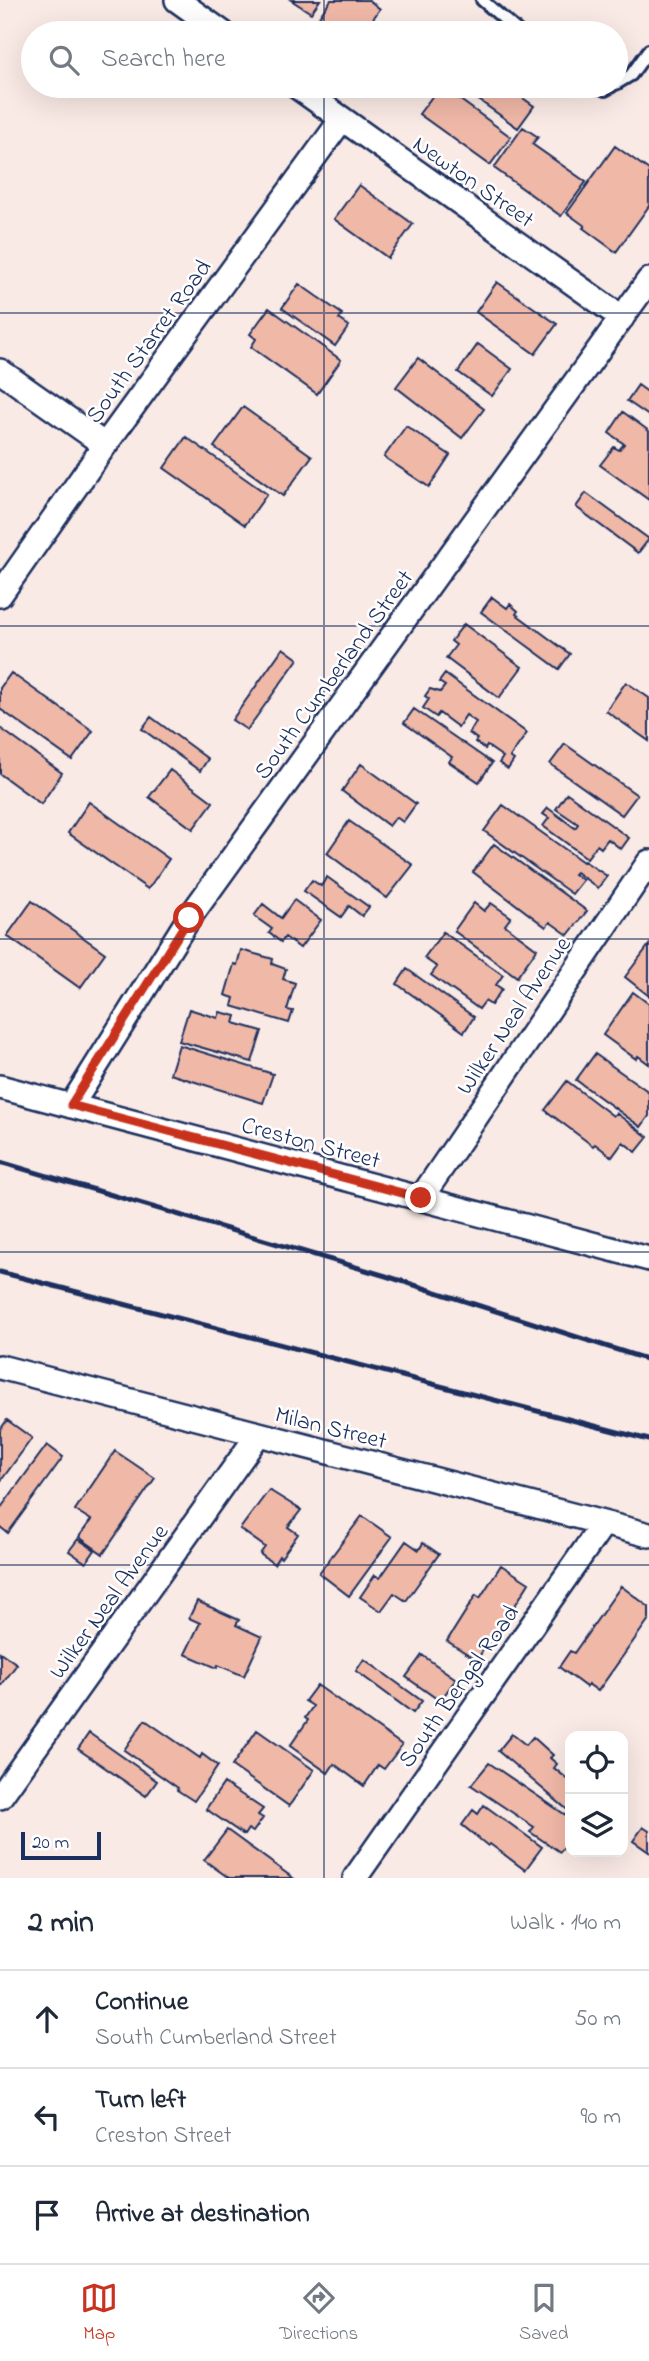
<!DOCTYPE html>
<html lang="en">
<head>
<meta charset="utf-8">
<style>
	body { margin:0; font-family:"Indie Flower",sans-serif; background:#f2f2f3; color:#1f2937 }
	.controls { position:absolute; right:21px; bottom:21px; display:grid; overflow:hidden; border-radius:14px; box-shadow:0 7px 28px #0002 }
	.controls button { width:63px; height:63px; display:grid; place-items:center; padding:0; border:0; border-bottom:2px solid #e0e1e3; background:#fff; color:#1f2937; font:35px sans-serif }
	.scale { position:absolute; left:21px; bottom:18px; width:80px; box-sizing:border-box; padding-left:7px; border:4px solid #1b2f5e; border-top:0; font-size:19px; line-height:24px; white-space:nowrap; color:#1b2f5e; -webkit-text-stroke:5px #fff; paint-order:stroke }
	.stop { position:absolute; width:21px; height:21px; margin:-16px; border:5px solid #c8321e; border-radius:50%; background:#fff }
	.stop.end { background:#c8321e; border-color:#fff; box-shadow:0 2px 7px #0008 }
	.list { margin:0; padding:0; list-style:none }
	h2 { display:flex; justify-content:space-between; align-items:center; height:91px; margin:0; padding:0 28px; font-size:30px }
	h2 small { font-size:23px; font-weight:400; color:#747a83 }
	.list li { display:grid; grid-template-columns:46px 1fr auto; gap:21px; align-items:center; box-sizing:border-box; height:98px; padding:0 28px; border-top:2px solid #e0e1e3 }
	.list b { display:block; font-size:26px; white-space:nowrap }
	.list p { margin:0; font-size:23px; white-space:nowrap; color:#747a83 }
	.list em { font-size:23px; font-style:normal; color:#747a83 }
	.icon { flex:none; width:38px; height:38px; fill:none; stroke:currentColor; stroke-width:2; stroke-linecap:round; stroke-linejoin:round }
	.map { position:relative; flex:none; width:649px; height:1878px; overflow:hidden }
	.search { position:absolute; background:#fff; box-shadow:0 7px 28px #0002; left:21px; right:21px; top:21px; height:77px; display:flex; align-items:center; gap:18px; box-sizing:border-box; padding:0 24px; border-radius:38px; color:#747a83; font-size:26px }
	.sheet { height:385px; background:#fff }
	nav { display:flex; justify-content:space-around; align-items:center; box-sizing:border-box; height:98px; border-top:2px solid #e0e1e3; background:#fff; font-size:19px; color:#747a83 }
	nav a { display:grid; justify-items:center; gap:4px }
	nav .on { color:#c8321e }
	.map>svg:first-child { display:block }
	.building { fill:#f0b8a7; stroke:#1b2f5e; stroke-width:2 }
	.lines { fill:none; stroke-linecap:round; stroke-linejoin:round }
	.lane-casing { stroke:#1b2f5e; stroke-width:16 }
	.street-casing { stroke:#1b2f5e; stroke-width:28 }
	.lane { stroke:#fff; stroke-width:10 }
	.street { stroke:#fff; stroke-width:23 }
	.rail { stroke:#1b2f5e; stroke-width:5 }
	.route { stroke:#c8321e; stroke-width:9 }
	.grid { fill:none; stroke:#1b2f5e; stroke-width:2; stroke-opacity:0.55 }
	.labels { text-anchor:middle; stroke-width:5; stroke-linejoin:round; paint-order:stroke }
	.street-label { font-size:24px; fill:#1b2f5e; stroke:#fff }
</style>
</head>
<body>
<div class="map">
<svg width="649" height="1878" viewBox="0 0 649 1878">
	<rect width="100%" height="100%" fill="#faeae5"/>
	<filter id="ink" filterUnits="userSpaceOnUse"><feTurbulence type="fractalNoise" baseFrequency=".0143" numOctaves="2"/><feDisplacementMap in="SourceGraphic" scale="14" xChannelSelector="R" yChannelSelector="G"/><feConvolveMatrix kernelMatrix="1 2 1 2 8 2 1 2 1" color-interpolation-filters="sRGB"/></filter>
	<g filter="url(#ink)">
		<path class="building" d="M291,0h29l-9,13z
			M331,0h38l11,9 -8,11 5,4 -6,9 -5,-3 -3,3h-51l-3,-2z
			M440,86h15l4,3 -4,7 56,41 -21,28 -71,-51z
			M459,86h47l28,20 -16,22z
			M523,127l15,10 -6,7 54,38 -25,34 -67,-48z
			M615,146l34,24v36l-33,46 -33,-24 2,-2 -18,-13z
			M359,185l54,39 -25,34 -54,-39z
			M497,282l60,42 -22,30 -59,-42z
			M299,284l43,30 -3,5 10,7 -14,20 -53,-38z
			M269,308l72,52 -24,34 -66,-47 5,-8 -6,-5z
			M478,344l34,25 -20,27 -34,-24z
			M418,358l66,51 -22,29 -66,-51z
			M638,385l11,8v23l-22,-15z
			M243,407l69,49 -29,40 -69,-49z
			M623,412l26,19v69l-49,-35 14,-18 5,3 5,-6 -15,-11z
			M406,426l44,29 -21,32 -45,-30z
			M186,437l81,57 -22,31 -81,-57z
			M586,493l63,46 -11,14 -62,-46z
			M492,597l15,11 3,-4 8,7 -2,3 54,40 -11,15 -78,-57z
			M464,624l58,43 -23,31 -53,-40 10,-13 -5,-4z
			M283,648l15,11 -51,71 -15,-10z
			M11,673l82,58 -21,29 -72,-51v-21z
			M445,674l82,59 -17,24 4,3 -6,9 -9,-6 4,-6 -16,-11 -2,3 -10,-7 2,-3 -8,-6 7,-11 -10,-7 -8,12 -19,-14 -3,4 -13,-9 6,-9 -4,-3 5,-7 10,3 5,-6 -6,-4z
			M626,682l23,16v43l-43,-30z
			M414,709l78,54 -13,19 -30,-20 3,-5 -48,-34z
			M151,717l57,42 -8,12 -58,-42z
			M0,728l62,45 -21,31 -41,-30z
			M565,744l72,51 -15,20 -72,-51z
			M361,764l55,40 -13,18 -7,-5 -7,9 -47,-35z
			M170,770l43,32 -20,27 -44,-32z
			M567,793l62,45 -8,11 -13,-10 -7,9 -4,-3 -10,13 -44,-32 6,-8 -6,-4 5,-6 27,20 3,-4 -22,-15z
			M89,802l80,57 -21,30 -80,-56z
			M503,805l80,57 1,-1 23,15 -9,12 -22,-16 -2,2 9,6 -11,14 -88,-63z
			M349,821l64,44 -26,33 -60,-45z
			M494,844l93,67 -19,24 -18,-13 -4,5 -73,-55z
			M327,877l42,30 -7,9 -13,-10 -8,11 -37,-26 8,-11 9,6z
			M294,900l27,20 -21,28 -15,-11 -4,5 -12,-9 3,-4 -18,-13 9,-12 18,14z
			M32,901l73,52 -25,35 -73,-52z
			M474,903l10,8 7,-8 20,14 -6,8 32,24 -20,28 -63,-46z
			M443,932l60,43 -7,10 6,4 -11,16 -6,-4 -6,8 -48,-34 6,-8 -13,-9z
			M649,945v51l-24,-19z
			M241,950l32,9 -1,5 14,5 -3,10 12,4 -8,27 6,1 -4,12 -57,-17 2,-8 -9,-3 9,-31 3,1z
			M407,969l67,48 -10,15 -67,-48z
			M633,992l16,12v60l-11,-8 -2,3 -33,-24z
			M189,1009l29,9 2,-6 16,4 -2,7 28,8 -10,31 -73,-21z
			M179,1045l94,29 -10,29 -93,-29z
			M595,1054l54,38v24l-8,11 -65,-47z
			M567,1081l46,35 3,-3 32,24 -12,15 -13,-10 -11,15 -17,-13 -2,2 -48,-36z
			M7,1420l25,18 -32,44v-52z
			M47,1445l16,12 -55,76 -8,-6v-18z
			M115,1451l40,27 -52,76 -24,-17 12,-17 -16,-10z
			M269,1490l32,20 -13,17 10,7 -17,24 -2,-2 -5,8 -14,-10 5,-7 -25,-18z
			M362,1516l30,21 -43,59 -30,-23z
			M78,1539l17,11 -9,13 -17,-12z
			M406,1541l13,9 4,-7 16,11 -33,47 -12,-8 -13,18 -21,-14 15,-22 5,3z
			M501,1565l28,18 -33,53 -3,-2 -16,26 -30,-19 29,-46 4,3z
			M621,1586l28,21v12l-51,72 -10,-7 -2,3 -27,-20 11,-16 4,2z
			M197,1601l42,19 -3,5 26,12 -18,39 -26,-11 -1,3 -32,-14 15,-31 -11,-5z
			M0,1652l17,12 -17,23z
			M422,1655l34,24 -16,22 -34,-24z
			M364,1659l58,42 -9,12 -57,-42z
			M317,1685l85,60 -18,24 -6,-4 -14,21 -30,-22 -6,9 -38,-27 18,-26 -3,-2 8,-12 -8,-5z
			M145,1720l55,38 2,-4 16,12 -24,35 -17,-11 1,-2 -54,-38z
			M257,1730l57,40 -25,36 -57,-40z
			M89,1733l68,48 -11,15 -68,-47z
			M512,1734l14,11 7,-8 20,18 -3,3 7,6 -3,4 16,13v31l-72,-61z
			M489,1763l81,55v21l-10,13 -30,-20 4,-5 -63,-42z
			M224,1783l39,26 -5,6 5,3 -10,14 -5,-3 -4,6 -38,-26z
			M484,1805l58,42 -17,23 -35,-26 -2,2 -26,-21 11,-15 5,4z
			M643,1827l6,4v21l-16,-11z
			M227,1830l66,48h-64l-25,-18z"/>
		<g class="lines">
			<g class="lane-casing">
				<path id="lane" d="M482,0l38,33
					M616,84l15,-9 18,-25
					M598,86l7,4 7,-4"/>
			</g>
			<g class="street-casing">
				<path id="street" d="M177,0l46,33
					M296,86l326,232
					M0,371l105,74
					M0,595l105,-150 237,-326
					M0,1087l649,172
					M71,1106l118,-188 460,-638
					M421,1198l228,-336
					M0,1367l649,168
					M0,1797l258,-362
					M355,1878l248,-354"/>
			</g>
			<use href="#lane" class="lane"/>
			<use href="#street" class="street"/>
			<path class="rail" d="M0,1162l386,114 263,84
				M0,1272l649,168"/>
		</g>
	</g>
	<g class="lines" filter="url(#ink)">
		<path class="route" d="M189,918l-118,187 350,93"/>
	</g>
	<path class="grid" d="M324,0v33M324,86v1792M0,313h649M0,626h649M0,939h649M0,1252h649M0,1565h649"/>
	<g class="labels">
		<g class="street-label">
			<text transform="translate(474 181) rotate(35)" y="8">Newton Street</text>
			<text transform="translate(148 341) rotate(-54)" y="8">South Starret Road</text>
			<text transform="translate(333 674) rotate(-54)" y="8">South Cumberland Street</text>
			<text transform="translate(513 1015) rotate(-56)" y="8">Wilker Neal Avenue</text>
			<text transform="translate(311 1142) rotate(15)" y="8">Creston Street</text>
			<text transform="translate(331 1427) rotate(14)" y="8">Milan Street</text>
			<text transform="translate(108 1601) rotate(-54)" y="8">Wilker Neal Avenue</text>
			<text transform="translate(458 1686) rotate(-55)" y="8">South Bengal Road</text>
		</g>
	</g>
</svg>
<div class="controls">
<button><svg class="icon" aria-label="locate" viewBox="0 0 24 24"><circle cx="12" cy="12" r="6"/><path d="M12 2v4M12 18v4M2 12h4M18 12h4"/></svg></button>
<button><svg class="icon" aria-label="layers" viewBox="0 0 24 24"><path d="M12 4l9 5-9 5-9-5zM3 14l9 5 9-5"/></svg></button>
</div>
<div class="scale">20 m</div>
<div class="stop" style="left:189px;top:918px"></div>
<div class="stop end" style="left:421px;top:1198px"></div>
<div class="search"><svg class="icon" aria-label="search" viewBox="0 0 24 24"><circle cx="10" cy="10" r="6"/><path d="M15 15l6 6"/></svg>Search here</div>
</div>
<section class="sheet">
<h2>2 min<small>Walk · 140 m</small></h2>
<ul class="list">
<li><svg class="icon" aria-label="ahead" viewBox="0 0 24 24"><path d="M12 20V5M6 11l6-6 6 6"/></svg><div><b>Continue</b><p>South Cumberland Street</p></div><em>50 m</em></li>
<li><svg class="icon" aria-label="left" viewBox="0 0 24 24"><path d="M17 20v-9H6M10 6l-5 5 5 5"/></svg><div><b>Turn left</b><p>Creston Street</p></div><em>90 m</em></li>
<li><svg class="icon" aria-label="arrive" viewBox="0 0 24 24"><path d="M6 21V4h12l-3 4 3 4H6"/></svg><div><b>Arrive at destination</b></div></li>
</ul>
</section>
<nav>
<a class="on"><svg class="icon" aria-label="map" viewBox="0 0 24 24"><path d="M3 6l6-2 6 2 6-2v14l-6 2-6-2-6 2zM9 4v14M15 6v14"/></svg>Map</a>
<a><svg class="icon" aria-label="directions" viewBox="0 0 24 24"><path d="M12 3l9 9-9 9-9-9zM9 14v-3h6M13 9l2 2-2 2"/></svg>Directions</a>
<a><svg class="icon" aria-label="saved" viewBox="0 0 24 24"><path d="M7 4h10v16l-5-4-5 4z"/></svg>Saved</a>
</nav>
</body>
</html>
